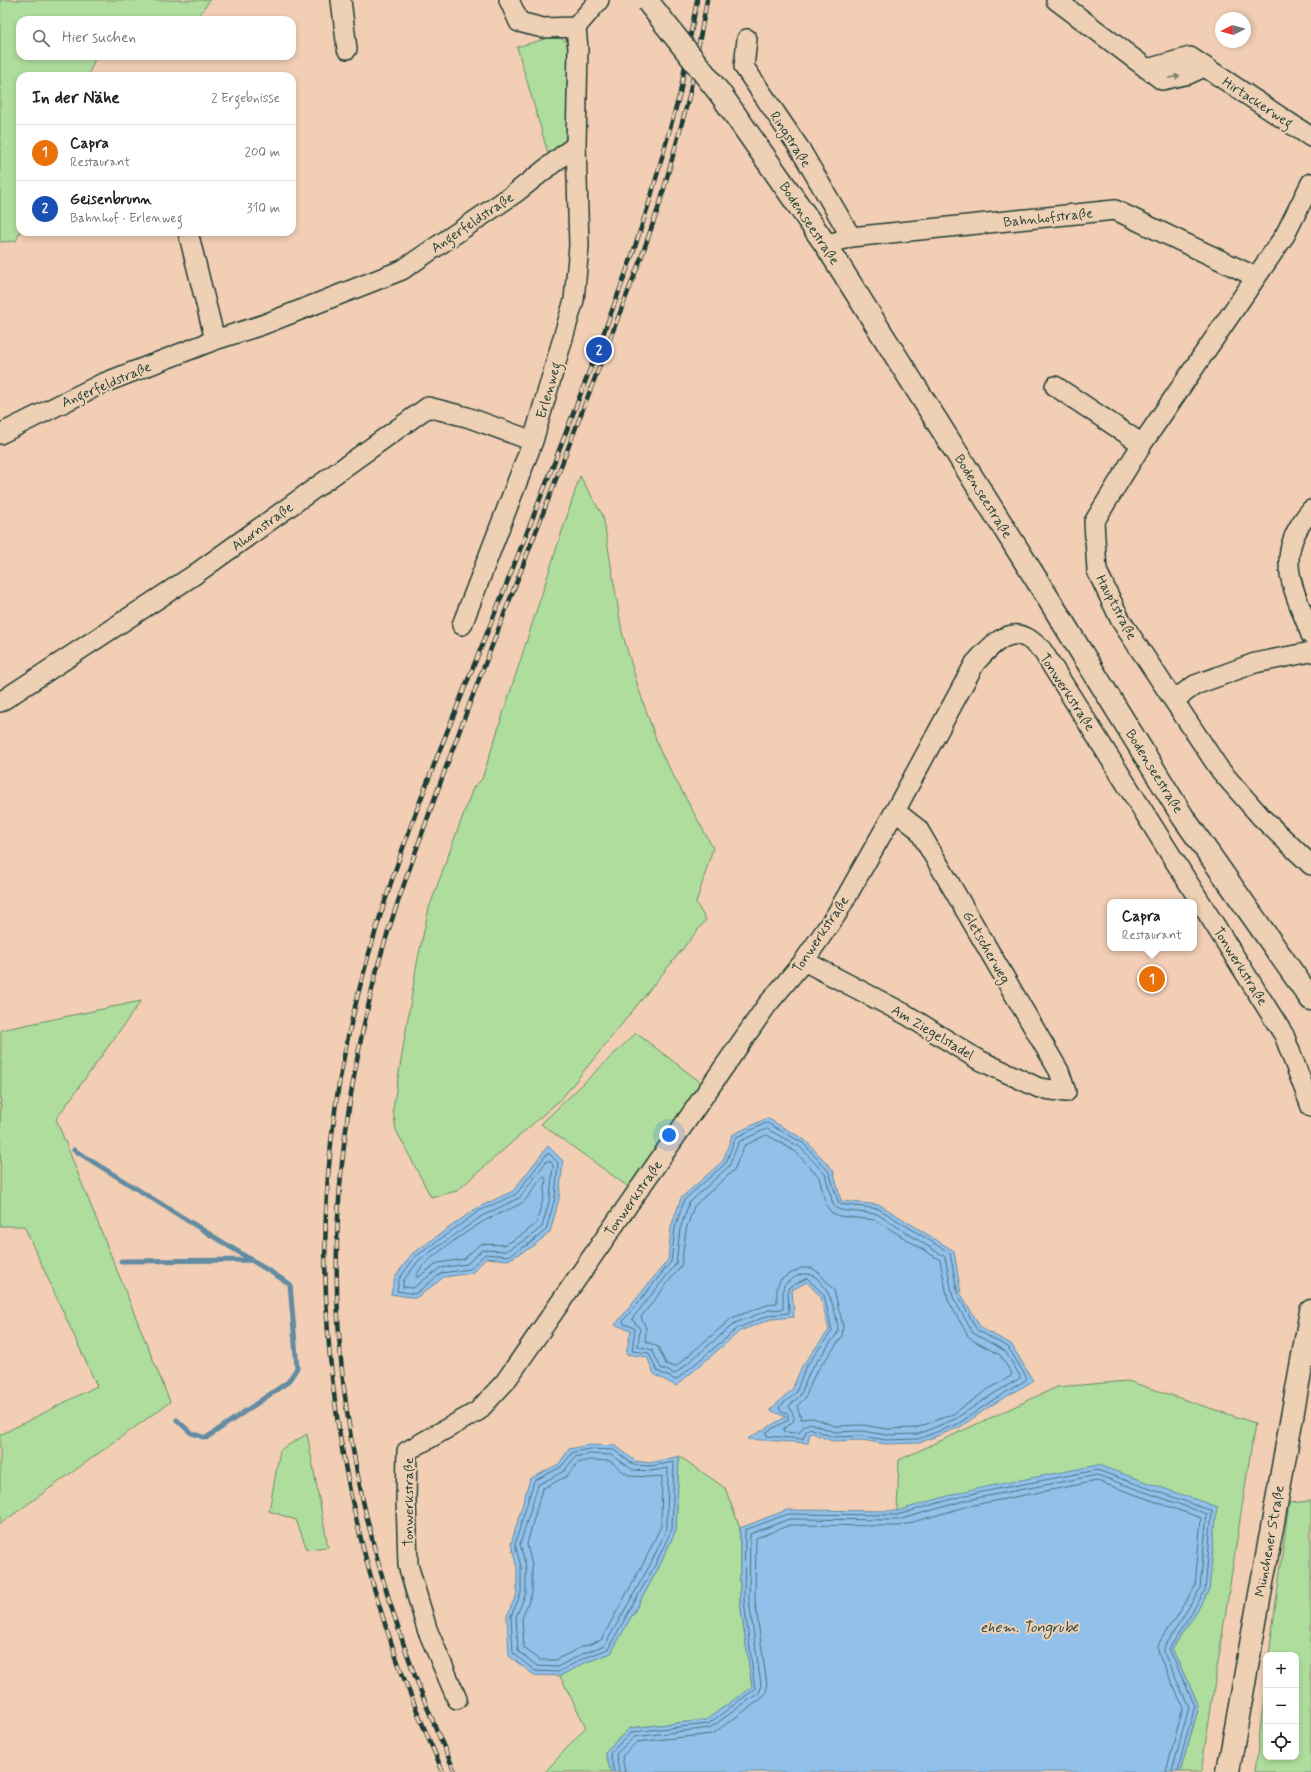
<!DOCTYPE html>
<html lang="de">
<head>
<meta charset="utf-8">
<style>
	body { margin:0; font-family:Mynerve,sans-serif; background:#f2f2f2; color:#222 }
	.controls { position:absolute; right:12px; bottom:12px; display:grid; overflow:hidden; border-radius:8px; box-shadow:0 2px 6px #0003 }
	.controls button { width:36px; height:36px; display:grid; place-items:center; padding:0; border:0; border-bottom:1px solid #e0e0e0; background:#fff; color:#222; font:20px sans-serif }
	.compass { position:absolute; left:1215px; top:12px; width:36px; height:36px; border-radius:50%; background:#fff; box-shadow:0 2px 6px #0003; rotate:264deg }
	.you { position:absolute; left:669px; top:1135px; width:14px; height:14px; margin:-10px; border:3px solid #fff; border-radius:50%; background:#1a73e8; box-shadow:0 0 0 6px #1a73e833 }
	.badge { display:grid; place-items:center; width:26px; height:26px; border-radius:50%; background:#c8321e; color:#fff; font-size:13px; font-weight:700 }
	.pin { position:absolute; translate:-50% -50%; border:2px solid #fff; box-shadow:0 1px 4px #0006 }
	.popup { position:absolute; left:1107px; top:899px; width:90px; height:52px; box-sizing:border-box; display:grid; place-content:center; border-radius:8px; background:#fff; filter:drop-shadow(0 1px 3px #0005); font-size:13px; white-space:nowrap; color:#767676 }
	.popup b { font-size:15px; color:#222 }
	.popup::after { content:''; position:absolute; left:50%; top:100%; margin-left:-8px; border:8px solid transparent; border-top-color:#fff }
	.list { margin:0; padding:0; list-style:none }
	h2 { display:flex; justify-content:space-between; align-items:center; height:52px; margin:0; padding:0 16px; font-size:17px }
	h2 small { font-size:13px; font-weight:400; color:#767676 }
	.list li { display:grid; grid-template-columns:26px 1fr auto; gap:12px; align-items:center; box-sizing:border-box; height:56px; padding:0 16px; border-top:1px solid #e0e0e0 }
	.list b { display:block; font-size:15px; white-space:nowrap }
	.list p { margin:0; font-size:13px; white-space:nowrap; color:#767676 }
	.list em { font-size:13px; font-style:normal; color:#767676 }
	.icon { flex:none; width:22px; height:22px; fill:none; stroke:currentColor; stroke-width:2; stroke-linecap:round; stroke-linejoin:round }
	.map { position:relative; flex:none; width:1311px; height:1772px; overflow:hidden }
	.search { position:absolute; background:#fff; box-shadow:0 2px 6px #0003; left:16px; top:16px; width:280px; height:44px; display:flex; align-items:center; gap:10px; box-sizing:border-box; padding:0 14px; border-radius:12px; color:#767676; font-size:15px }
	.panel { position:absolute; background:#fff; box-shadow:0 2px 6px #0003; left:16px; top:72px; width:280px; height:164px; border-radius:12px }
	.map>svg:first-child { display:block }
	.green { fill:#aedd9d; stroke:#668d68 }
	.water { fill:#91c0eb; stroke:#638ca2 }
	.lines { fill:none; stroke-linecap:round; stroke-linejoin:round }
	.shore { stroke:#4d717d; stroke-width:1 }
	.stream { stroke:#638ca2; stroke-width:5 }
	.minor-casing { stroke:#1f3d34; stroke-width:22 }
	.tertiary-casing { stroke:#1f3d34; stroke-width:25 }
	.secondary-casing { stroke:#1f3d34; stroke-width:25 }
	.minor { stroke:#eed0b4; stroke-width:19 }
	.tertiary { stroke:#eed0b4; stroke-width:22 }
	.secondary { stroke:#eed0b4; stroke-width:22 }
	.rail-casing { stroke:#1f3d34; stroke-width:4.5 }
	.rail { stroke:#eed0b4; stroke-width:3; stroke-dasharray:9; stroke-linecap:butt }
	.secondary-bridge-casing { stroke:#1f3d34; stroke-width:25; stroke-linecap:butt }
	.secondary-bridge { stroke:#eed0b4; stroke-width:22 }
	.oneway { fill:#7c7f6e }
	.labels { text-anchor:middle; stroke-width:4; stroke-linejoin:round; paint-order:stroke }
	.street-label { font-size:14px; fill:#1f3d34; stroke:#eed0b4 }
	.water-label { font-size:15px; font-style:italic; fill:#2a4a46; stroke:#eed0b4 }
</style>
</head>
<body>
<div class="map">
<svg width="1311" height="1772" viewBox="0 0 1311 1772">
	<rect width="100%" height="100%" fill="#f1ceb4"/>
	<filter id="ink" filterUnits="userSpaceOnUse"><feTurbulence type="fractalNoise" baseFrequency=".025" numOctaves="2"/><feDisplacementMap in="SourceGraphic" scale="8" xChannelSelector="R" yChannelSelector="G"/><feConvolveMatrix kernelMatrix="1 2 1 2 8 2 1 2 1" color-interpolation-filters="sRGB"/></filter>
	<g filter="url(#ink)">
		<path class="green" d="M0,0h210l-15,20h-175v36h76l-8,20h-68v156l-4,9 -16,1z
			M548,38h12l9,5 -1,89 -4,12 -13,13 -3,-4 -31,-106z
			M580,476l23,40 19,116 17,58 21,61 53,97 -17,55 10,17 -144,178 -105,93 -26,6 -35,-67 -3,-21 24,-146 12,-55 44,-120 9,-9z
			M141,1001l-85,118 114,283 -170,122v-89l97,-49 -73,-160h-24l1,-196z
			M636,1033l67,51 -73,104 -89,-64z
			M1128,1381l127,42 -54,349h-21l19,-66 -27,-57 37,-57 -312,-81 2,-51 158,-73z
			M307,1434l21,113 -21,2 -11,-29 -27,-9 11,-61z
			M679,1456l46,32 15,40v74l12,85 -46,33 -76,8 -25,24 6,20h-66l41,-45 -26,-51 24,-13 27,-10 47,-84 18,-39z
			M1311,1501v271h-56l11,-90v75h30v-102h-27l20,-152z"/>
		<path class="water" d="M767,1118l38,22 28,30 8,31 39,4 74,46 7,43 20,34 30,16 22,37 -38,22 -35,24 -41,16 -33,1 -24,-4 -30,1 -22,-9 -2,11 -61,-4 39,-22 -16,-7 22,-20 10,-24 27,-36 -8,-33 -14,-15 -15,8 2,27 -23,2 -31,12 -64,55 -22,-12 -7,-17 -21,-3 5,-24 -16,-5 53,-65 3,-33 10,-29 42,-37 9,-26z
			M548,1146l15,15 -4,38 -9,33 -18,15 -24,13 -22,-2 -14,15 -28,4 -28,21 -25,-4 4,-17 17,-23 65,-46 36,-17z
			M589,1445l27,1 19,15 15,2 29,-7 -3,74 -18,39 -47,84 -27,10 -24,13 -26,-1 -25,-19 -2,-40 10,-23v-25l-6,-24 19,-65 29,-15 10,-15z
			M1098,1465l119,42 -8,85 -37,57 27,57 -19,66h-569l-6,-20 25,-24 76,-8 46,-33 -12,-85v-74l47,-18 110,1 68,-20z"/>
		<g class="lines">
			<path class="shore" d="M767,1123l36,20 26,29 10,32 40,5 71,44 8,42 19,35 31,17 19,31 -1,2 -33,20 -35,24 -40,15 -32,1 -24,-4 -29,1 -23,-9 -4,3 -3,8 -36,-3 -1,-4 22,-12v-6l-8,-4 -1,-3 17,-14 9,-25 27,-37 -8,-36 -17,-17 -19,10 1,25 -19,2 -32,13 -62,52 -19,-9 -8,-18 -17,-2 3,-22 -3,-2 -8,-3 -1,-3 48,-59 4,-34 9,-28 42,-37 9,-25z
				M767,1129l33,18 25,27 8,30 3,4 4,2 37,4 68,43 8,40 20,36 32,18 15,25v2l-30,18 -35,23 -37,15 -32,1 -24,-4 -28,1 -24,-9 -6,3 -5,7 -15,-1 -1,-3c16,-10 11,-10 6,-23l11,-10 10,-25 26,-36 2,-5c-1,-18 -15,-67 -41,-54 -4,3 -9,5 -13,9l-1,4v20l-14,1 -34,13 -60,51 -14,-6 -9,-18 -14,-4 2,-17 -8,-10 44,-55 4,-35 9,-26 40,-37 10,-24z
				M767,1135l29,17 23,25 7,28 6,8 7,3 36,4 65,40 8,40 20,36 6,5 26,14 12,19 -1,2 -24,14 -34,24 -37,14 -29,1 -25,-4 -27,1 -22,-8 -12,1 -4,-13 8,-8 10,-24 27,-37 1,-11 -9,-36 -16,-18 -6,-4h-11l-20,11 -4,8v16l-10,2 -35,13 -57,49 -9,-3 -8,-17 -13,-6 1,-13 -5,-11 40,-51 5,-36 8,-24 40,-36 10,-24z
				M547,1154h3l8,9 -3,35 -9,32 -17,14 -21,12 -23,-2 -15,15 -28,4 -27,21 -18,-3 2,-12 16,-22 64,-46 37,-17z
				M547,1161h3l3,4 -3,33 -8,29 -15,12 -21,12 -24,-1 -15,14 -27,4 -27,20 -10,-1v-6l16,-21 63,-44 37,-18z
				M544,1177l2,2 -2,17 -8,28 -13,10 -18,11 -25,-1 -16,15 -26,4 -20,14h-2c1,-13 57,-50 70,-57 11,-6 23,-10 34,-16 10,-5 14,-20 24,-27z
				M589,1449l25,1 20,15 17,1 23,-4 -2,67 -18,38 -46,82 -26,10 -24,13 -23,-1 -22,-18 -2,-37 10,-23v-26l-6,-23 19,-63 27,-14 11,-14z
				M590,1454l22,1 21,15 18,1 17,-3 -1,60 -17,37 -45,80 -25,10 -23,12 -20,-1 -19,-15 -2,-34 10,-24v-26l-6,-23 18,-59 26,-14 11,-14z
				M590,1460l20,1 15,12 6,3 19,1 12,-1 -1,50 -17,36 -43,78 -24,9 -21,11h-17l-15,-12 -2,-30 10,-25v-27l-5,-22 15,-55 25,-13 11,-13z
				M614,1772l-4,-19 22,-21 76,-8 47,-35 -11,-88 1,-71 43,-16 109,1 69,-20 131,-25 115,41 -7,80 -36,58 26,57 -18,66
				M619,1772l-3,-18 18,-17 76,-9 50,-36 1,-7 -12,-84 1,-67 39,-15 109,1 69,-20 130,-25 110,39 -7,75 -36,59v5l25,54 -17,65
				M625,1772l-3,-16 15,-14 75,-8 48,-34 6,-7 1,-8 -12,-84 1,-63 34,-13 109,1 70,-20 128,-25 104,37 -6,69 -35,54 -2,6 1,8 24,52 -17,65"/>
			<path class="stream" d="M74,1150l216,134 7,84 -9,14 -82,56 -15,-5 -14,-13
				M121,1261l131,-1"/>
			<g class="minor-casing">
				<path id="minor" d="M341,0l6,49
					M509,0l10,22 24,6 33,-1
					M1056,0l106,80 27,-6 15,-7
					M747,39l-3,28 56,82 51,88
					M1147,69l43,-12 121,80
					M1311,183l-26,52 -143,209 -48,78 3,49 24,50 99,149 41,47 50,48
					M188,232l27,108
					M826,245l25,-8 264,-27 141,67
					M1055,386l87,58
					M0,434l101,-50 114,-44 47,-15 140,-55 112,-76 62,-49 2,-96 -2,-22 23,-27
					M1311,510c-39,46 -18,76 0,125
					M462,625l71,-184 41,-141 5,-54 -3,-101
					M1174,700l21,-15 60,-22 56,-11
					M0,702l194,-127 234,-168 39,10 66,24
					M804,961l103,54 70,44 62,29 27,4 -7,-21 -141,-242 -23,-18
					M457,1699l-30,-70 -19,-64 -2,-66 1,-48 71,-40 27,-29 262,-377 37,-44 32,-46 59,-104 80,-148c12,-13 32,-37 52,-25 6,3 10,8 15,12l242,385 27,72"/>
			</g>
			<g class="tertiary-casing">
				<path id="tertiary" d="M1228,1772l83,-461"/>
			</g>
			<g class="secondary-casing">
				<path id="secondary" d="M722,96l104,149 217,345 140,227 128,182"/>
			</g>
			<use href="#minor" class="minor"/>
			<use href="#tertiary" class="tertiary"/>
			<use href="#secondary" class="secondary"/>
			<g class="rail-casing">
				<path id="rail" d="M443,1772c-17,-39 -34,-78 -48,-118 -61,-176 -86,-366 -59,-551 24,-163 89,-317 151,-470 50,-125 100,-252 146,-380l17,-53 30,-107 17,-93
					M455,1772c-79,-172 -127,-365 -117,-555 4,-82 18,-164 38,-244 11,-43 27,-86 42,-128 23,-65 47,-130 72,-194 50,-131 101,-262 151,-393l19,-55 29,-106 18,-97"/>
			</g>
			<use href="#rail" class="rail"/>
			<g class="secondary-bridge-casing">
				<path id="secondary-bridge" d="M648,2l74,94"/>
			</g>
			<use href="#secondary-bridge" class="secondary-bridge"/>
		</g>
		<defs><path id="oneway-solid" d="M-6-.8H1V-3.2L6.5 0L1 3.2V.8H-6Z"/></defs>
		<use class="oneway" href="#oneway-solid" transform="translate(1174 77) rotate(-12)"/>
	</g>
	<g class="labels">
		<g class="street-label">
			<text transform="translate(1258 102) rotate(33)" y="5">Hirtackerweg</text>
			<text transform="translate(791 139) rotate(57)" y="5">Ringstraße</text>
			<text transform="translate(1048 217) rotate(-6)" y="5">Bahnhofstraße</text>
			<text transform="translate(472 222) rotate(-34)" y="5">Angerfeldstraße</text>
			<text transform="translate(810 223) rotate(56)" y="5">Bodenseestraße</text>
			<text transform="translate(106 384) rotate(-23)" y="5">Angerfeldstraße</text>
			<text transform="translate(548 390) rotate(-74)" y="5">Erlenweg</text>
			<text transform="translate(984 496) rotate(58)" y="5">Bodenseestraße</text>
			<text transform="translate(262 526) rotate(-36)" y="5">Ahornstraße</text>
			<text transform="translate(1117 607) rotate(62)" y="5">Hauptstraße</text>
			<text transform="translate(1068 692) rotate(57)" y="5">Tonwerkstraße</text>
			<text transform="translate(1155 771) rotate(58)" y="5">Bodenseestraße</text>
			<text transform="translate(820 934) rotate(-56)" y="5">Tonwerkstraße</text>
			<text transform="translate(987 947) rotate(60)" y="5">Gletscherweg</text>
			<text transform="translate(1241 966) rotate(58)" y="5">Tonwerkstraße</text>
			<text transform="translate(933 1032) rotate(31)" y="5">Am Ziegelstadel</text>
			<text transform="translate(633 1198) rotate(-55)" y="5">Tonwerkstraße</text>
			<text transform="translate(408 1502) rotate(-90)" y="5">Tonwerkstraße</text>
			<text transform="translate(1269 1541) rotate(-80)" y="5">Münchener Straße</text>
		</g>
		<g class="water-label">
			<text x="1029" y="1632">ehem. Tongrube</text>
		</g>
	</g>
</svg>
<div class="controls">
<button>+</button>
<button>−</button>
<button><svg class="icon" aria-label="locate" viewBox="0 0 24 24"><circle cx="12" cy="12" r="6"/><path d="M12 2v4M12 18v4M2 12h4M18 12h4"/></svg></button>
</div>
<svg class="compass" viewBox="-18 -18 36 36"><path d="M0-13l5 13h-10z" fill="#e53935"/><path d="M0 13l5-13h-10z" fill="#767676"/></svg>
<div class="you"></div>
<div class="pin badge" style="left:1152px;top:979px;background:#e8710a">1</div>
<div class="popup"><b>Capra</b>Restaurant</div>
<div class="pin badge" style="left:599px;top:350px;background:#1a4fb4">2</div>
<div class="search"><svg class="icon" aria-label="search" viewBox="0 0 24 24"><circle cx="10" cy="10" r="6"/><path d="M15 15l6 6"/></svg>Hier suchen</div>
<section class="panel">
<h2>In der Nähe<small>2 Ergebnisse</small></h2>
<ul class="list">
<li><span class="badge" style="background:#e8710a">1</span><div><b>Capra</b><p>Restaurant</p></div><em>200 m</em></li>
<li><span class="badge" style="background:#1a4fb4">2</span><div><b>Geisenbrunn</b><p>Bahnhof · Erlenweg</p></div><em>310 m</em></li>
</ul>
</section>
</div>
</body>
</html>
